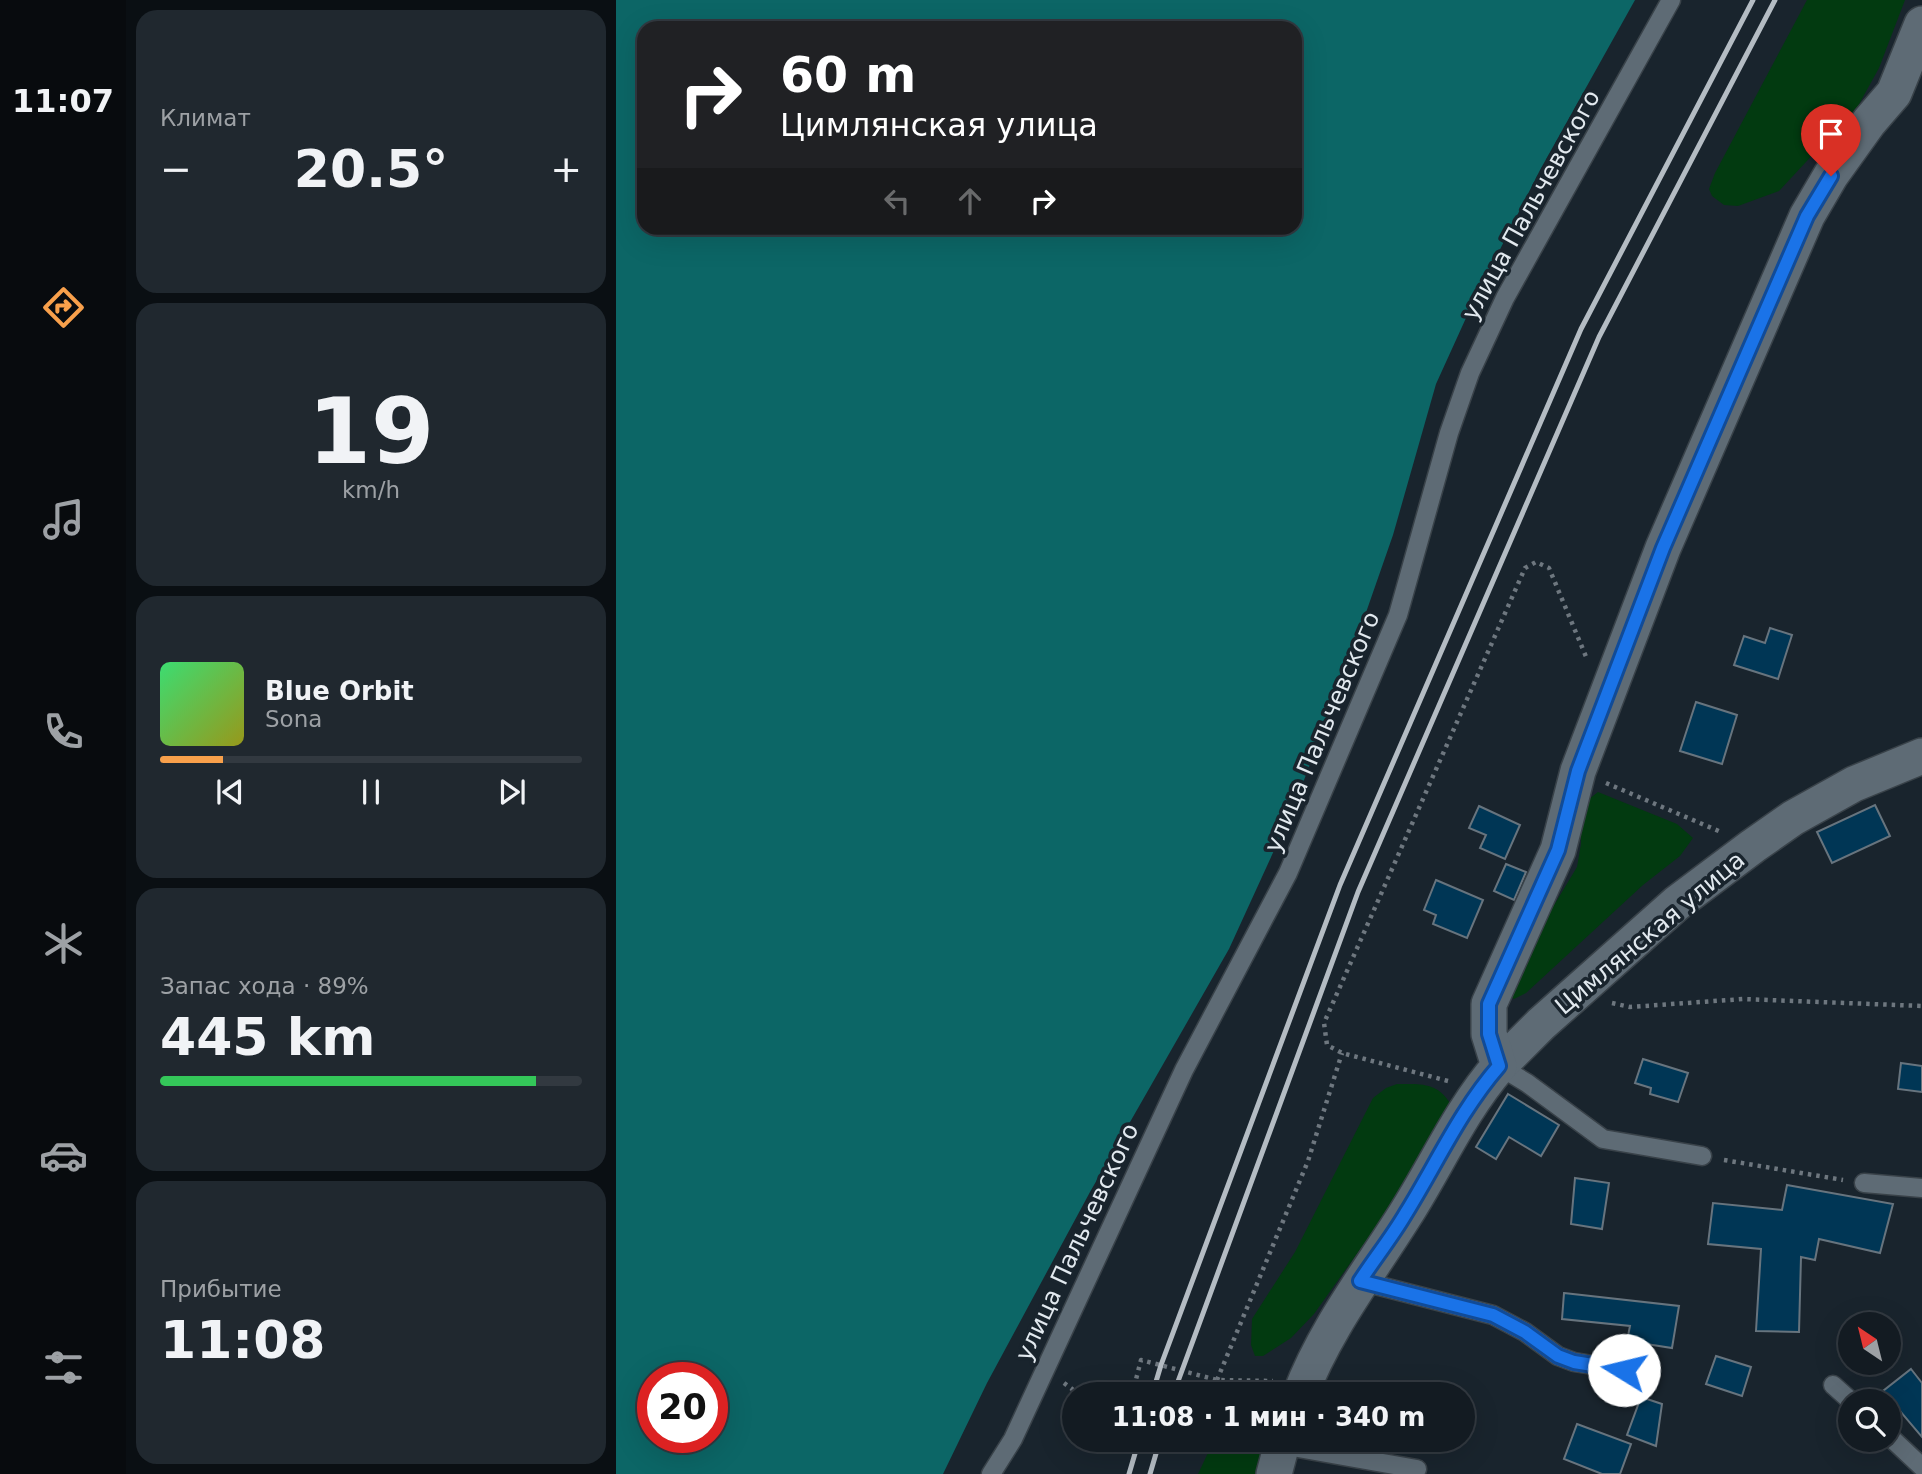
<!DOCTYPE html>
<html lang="ru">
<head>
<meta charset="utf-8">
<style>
	body { margin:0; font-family:"DejaVu Sans",sans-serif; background:#20282f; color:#f1f3f6; height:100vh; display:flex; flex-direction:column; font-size:26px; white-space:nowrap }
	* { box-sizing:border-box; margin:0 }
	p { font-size:23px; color:#9da1a5 }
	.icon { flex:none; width:38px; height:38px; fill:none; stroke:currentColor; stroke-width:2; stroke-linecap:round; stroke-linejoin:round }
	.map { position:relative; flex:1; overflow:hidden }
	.sheet { display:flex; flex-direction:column; gap:10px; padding:10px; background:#0a0f13; width:490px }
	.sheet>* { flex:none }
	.hud { position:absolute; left:21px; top:21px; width:665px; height:214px; border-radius:21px; box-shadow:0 7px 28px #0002,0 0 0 2px #323940; background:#202124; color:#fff; overflow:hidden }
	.needle { width:46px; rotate:325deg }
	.fabs { position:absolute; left:1222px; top:1312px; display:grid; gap:14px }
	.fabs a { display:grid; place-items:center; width:63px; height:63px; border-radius:50%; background:#131b22; box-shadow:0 7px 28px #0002,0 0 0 2px #323940; font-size:35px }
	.speed { position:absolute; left:21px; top:1362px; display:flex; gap:14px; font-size:35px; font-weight:700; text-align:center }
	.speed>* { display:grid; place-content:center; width:91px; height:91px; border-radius:50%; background:#131b22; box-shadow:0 7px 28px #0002,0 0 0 2px #323940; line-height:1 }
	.speed .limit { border:10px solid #d22; background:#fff; color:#111 }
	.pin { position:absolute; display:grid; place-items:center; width:60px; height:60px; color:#fff; margin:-72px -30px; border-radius:50% 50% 50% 0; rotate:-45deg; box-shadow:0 0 7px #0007 }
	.pin .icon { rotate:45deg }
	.me { position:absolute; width:77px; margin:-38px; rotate:279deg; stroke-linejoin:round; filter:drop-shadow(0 0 5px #0008) }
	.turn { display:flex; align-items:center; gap:24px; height:147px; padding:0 28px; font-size:32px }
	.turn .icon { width:91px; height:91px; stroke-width:2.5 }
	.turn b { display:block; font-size:49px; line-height:60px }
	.lanes { display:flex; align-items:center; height:66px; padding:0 28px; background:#0003; justify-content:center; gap:35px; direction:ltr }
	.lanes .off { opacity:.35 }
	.big { font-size:52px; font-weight:700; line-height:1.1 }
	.sheet .card { flex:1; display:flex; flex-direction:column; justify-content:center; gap:10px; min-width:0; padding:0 24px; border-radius:21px; background:#20282f }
	.sheet .dial { align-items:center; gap:0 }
	.dial b { font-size:91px; line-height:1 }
	.song { display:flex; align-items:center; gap:21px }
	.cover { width:84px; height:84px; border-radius:10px; background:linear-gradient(135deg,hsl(140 70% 55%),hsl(60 70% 35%)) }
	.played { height:7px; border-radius:4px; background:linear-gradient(90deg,#f8a04b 15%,#323940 15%) }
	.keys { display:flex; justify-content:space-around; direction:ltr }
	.heat { display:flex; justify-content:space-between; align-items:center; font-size:38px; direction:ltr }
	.charge { height:10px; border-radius:5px; background:linear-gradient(90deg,#34c759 89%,#323940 0) }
	.trip { position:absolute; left:446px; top:1382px; width:413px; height:70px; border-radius:35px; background:#131b22; box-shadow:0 7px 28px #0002,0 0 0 2px #323940; font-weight:700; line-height:70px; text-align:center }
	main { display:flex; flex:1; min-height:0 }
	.tab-bar { display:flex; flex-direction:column; width:126px; justify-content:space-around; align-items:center; background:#080b0e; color:#9da1a5 }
	.tab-bar .icon { width:49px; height:49px }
	.tab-bar .active { color:#f8a04b }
	.tab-bar b { font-size:32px; color:#f1f3f6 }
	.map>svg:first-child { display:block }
	.green { fill:#023a10 }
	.water { fill:#0c6666; fill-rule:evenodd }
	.building { fill:#003655; stroke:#67747e; stroke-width:2 }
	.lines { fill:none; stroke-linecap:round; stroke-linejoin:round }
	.lane-casing { stroke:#394249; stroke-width:21 }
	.street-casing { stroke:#394249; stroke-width:38 }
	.path { stroke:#6e777f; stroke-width:4.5; stroke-dasharray:3.5 5; stroke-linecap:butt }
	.lane { stroke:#5e6b75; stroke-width:18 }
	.street { stroke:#5e6b75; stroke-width:35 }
	.rail { stroke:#b4bcc3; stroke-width:5 }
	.route-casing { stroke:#114b97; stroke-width:18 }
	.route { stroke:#1a73e8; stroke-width:12 }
	.labels { text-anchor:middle; stroke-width:7; stroke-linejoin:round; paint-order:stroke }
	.street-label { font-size:24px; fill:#e2e9ef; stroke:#19242d }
</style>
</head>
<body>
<main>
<nav class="tab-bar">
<b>11:07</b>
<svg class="icon active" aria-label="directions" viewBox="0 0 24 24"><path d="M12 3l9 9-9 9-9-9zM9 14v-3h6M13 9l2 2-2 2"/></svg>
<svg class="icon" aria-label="music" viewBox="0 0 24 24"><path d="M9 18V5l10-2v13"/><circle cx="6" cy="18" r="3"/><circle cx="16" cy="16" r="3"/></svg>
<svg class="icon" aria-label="phone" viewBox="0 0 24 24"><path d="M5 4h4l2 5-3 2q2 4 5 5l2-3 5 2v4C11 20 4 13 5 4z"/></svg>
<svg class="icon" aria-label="climate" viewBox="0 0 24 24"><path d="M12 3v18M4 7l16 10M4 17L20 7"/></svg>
<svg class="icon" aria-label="car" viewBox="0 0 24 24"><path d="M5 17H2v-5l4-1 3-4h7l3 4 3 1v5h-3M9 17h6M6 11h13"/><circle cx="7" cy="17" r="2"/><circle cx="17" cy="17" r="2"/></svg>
<svg class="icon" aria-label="filters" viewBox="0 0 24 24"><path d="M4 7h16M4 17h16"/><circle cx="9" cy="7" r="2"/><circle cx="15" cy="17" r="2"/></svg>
</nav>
<section class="sheet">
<div class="card"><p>Климат</p>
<div class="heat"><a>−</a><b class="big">20.5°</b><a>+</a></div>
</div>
<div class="card dial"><b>19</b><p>km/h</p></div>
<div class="card">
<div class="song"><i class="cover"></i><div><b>Blue Orbit</b><p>Sona</p></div></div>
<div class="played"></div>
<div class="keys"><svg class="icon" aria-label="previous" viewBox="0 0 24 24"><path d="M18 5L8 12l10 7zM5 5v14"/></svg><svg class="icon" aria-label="pause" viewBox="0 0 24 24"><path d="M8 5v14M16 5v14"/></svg><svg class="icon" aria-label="next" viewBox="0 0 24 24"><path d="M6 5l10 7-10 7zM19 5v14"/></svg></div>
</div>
<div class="card"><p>Запас хода · 89%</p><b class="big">445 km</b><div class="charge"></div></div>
<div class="card"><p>Прибытие</p><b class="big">11:08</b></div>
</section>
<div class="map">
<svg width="1306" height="1474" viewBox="0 0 1306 1474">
	<rect width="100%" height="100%" fill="#19242d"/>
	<g class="green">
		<polygon points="1191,0 1289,0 1263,68 1242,106 1163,191 1122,206 1108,205 1096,196 1093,189 1099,173"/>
		<polygon points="982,792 1061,824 1077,838 1064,856 1027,885 910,993 898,999 894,996 893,980 961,867 965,844 964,813 968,803"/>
		<path d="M 781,1084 C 804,1084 821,1082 834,1103 L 832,1118 L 782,1196 L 698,1314 L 675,1338 L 647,1356 L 639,1356 L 635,1345 L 636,1319 L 679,1252 L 757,1098 L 770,1088 Z"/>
		<polygon points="598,1440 655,1440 643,1474 582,1474"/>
	</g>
	<path class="water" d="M 0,0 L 1019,0 L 924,170 L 855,307 L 820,384 L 777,535 L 731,667 L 677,809 L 613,949 L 474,1192 L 371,1383 L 327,1474 L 0,1474 ZM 28,28 L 679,28 L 679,228 L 28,228 ZM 37,1377 L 96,1377 L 96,1437 L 37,1437 Z"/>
	<g class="building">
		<polygon points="1154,628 1176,635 1162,679 1118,665 1128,636 1149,643"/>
		<polygon points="1080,702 1121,715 1106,764 1064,751"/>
		<polygon points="1259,805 1274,836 1216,863 1201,832"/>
		<polygon points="863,806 904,825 889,859 864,848 870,835 853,828"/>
		<polygon points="890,864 910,872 898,900 878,891"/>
		<polygon points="820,880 867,900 851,938 817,924 820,915 808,910"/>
		<polygon points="1027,1059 1072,1073 1062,1102 1034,1094 1035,1088 1019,1083"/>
		<polygon points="1285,1063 1306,1066 1306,1092 1282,1089"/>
		<polygon points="892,1094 943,1125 925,1156 893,1137 880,1159 860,1147"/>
		<polygon points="959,1178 993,1183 986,1229 955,1224"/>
		<polygon points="1171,1185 1277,1204 1264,1253 1203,1239 1199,1260 1185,1257 1183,1332 1140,1331 1145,1249 1092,1244 1097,1203 1166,1210"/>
		<polygon points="948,1293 1063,1306 1056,1348 1011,1341 1014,1326 946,1319"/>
		<polygon points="1100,1356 1135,1367 1126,1396 1090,1384"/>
		<polygon points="1295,1369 1306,1383 1306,1437 1267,1391"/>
		<polygon points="1025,1397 1046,1404 1040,1446 1011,1435"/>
		<polygon points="961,1424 1015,1444 1004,1474 986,1474 948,1459"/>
	</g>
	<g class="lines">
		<defs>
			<g id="lane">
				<polyline points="883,1066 911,1083 987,1139 1086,1156"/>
				<polyline points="1248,1183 1306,1188"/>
				<polyline points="744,1281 877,1315 909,1332 942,1356 958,1362 1008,1370"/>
				<polyline points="1217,1385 1236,1402"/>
				<polyline points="1272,1435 1306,1467"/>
				<polyline points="665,1445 801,1469"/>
				<polyline points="375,1474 397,1439 568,1070 672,873 782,615 833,433 854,373 889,298 1055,0"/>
			</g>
			<g id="street">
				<polyline points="883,1066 925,1024 1061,903 1137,846 1177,818 1238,784 1306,756"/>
				<path d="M 684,1395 C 709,1329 752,1274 789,1215 C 821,1165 844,1111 883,1066 L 873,1034 L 873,1004 L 942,850 L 962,771 L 1047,548 L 1191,216 L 1215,175 L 1253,122 L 1278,93 L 1306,24"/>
				<polyline points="658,1474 667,1440"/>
			</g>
		</defs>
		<use href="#lane" class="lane-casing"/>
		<use href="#street" class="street-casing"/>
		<g class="path">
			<polyline points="990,783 1105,832"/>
			<polyline points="996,1003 1014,1007 1127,999 1306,1006"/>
			<polyline points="832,1081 726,1053 711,1045 708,1023 909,568 920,562 933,568 971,659"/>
			<polyline points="1108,1160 1227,1180"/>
			<polyline points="601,1380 692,1161 726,1053"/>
			<polyline points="448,1383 460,1392 479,1395"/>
			<polyline points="516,1395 525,1360 601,1380 657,1381"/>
		</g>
		<use href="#lane" class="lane"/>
		<use href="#street" class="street"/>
		<g class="rail">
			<polyline points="536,1395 545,1365 724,885 965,329 1137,0"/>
			<polyline points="557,1395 742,892 983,337 1159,0"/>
			<polyline points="513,1474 523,1440"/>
			<polyline points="534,1474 544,1440"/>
		</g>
	</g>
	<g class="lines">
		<defs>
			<path id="route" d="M 1008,1370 L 958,1362 L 942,1356 L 909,1332 L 877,1315 L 744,1281 C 759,1258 776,1237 790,1213 C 821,1163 844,1111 883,1066 L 873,1034 L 873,1004 L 942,850 L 962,771 L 1047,548 L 1191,216 L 1215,176"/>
		</defs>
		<use href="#route" class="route-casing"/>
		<use href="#route" class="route"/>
	</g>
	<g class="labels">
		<g class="street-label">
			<text transform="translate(915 205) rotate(-61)" y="8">улица Пальчевского</text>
			<text transform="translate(706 732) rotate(-67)" y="8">улица Пальчевского</text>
			<text transform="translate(1034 933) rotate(-40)" y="8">Цимлянская улица</text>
			<text transform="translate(461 1242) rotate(-65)" y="8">улица Пальчевского</text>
		</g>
	</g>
</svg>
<div class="fabs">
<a><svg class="needle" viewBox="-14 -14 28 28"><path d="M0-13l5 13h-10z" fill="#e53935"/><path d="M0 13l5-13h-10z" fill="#9da1a5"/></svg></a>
<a><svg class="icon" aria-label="search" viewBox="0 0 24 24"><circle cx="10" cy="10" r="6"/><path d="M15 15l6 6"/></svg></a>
</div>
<div class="speed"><div class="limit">20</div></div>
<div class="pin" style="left:1215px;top:176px;background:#d93025"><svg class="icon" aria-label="arrive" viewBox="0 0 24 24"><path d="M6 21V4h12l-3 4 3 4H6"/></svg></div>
<svg class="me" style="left:1008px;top:1370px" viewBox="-20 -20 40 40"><circle r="19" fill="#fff"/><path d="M0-13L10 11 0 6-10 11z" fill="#1a73e8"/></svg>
<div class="trip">11:08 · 1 мин · 340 m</div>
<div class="hud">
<div class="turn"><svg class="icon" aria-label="right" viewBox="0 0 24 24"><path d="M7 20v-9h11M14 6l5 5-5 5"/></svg><div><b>60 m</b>Цимлянская улица</div></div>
<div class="lanes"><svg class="icon off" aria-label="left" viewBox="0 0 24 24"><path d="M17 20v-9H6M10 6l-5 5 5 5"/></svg><svg class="icon off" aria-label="ahead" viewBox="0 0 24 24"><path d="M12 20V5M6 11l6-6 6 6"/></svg><svg class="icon" aria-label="right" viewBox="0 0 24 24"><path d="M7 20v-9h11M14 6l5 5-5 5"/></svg></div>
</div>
</div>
</main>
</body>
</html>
